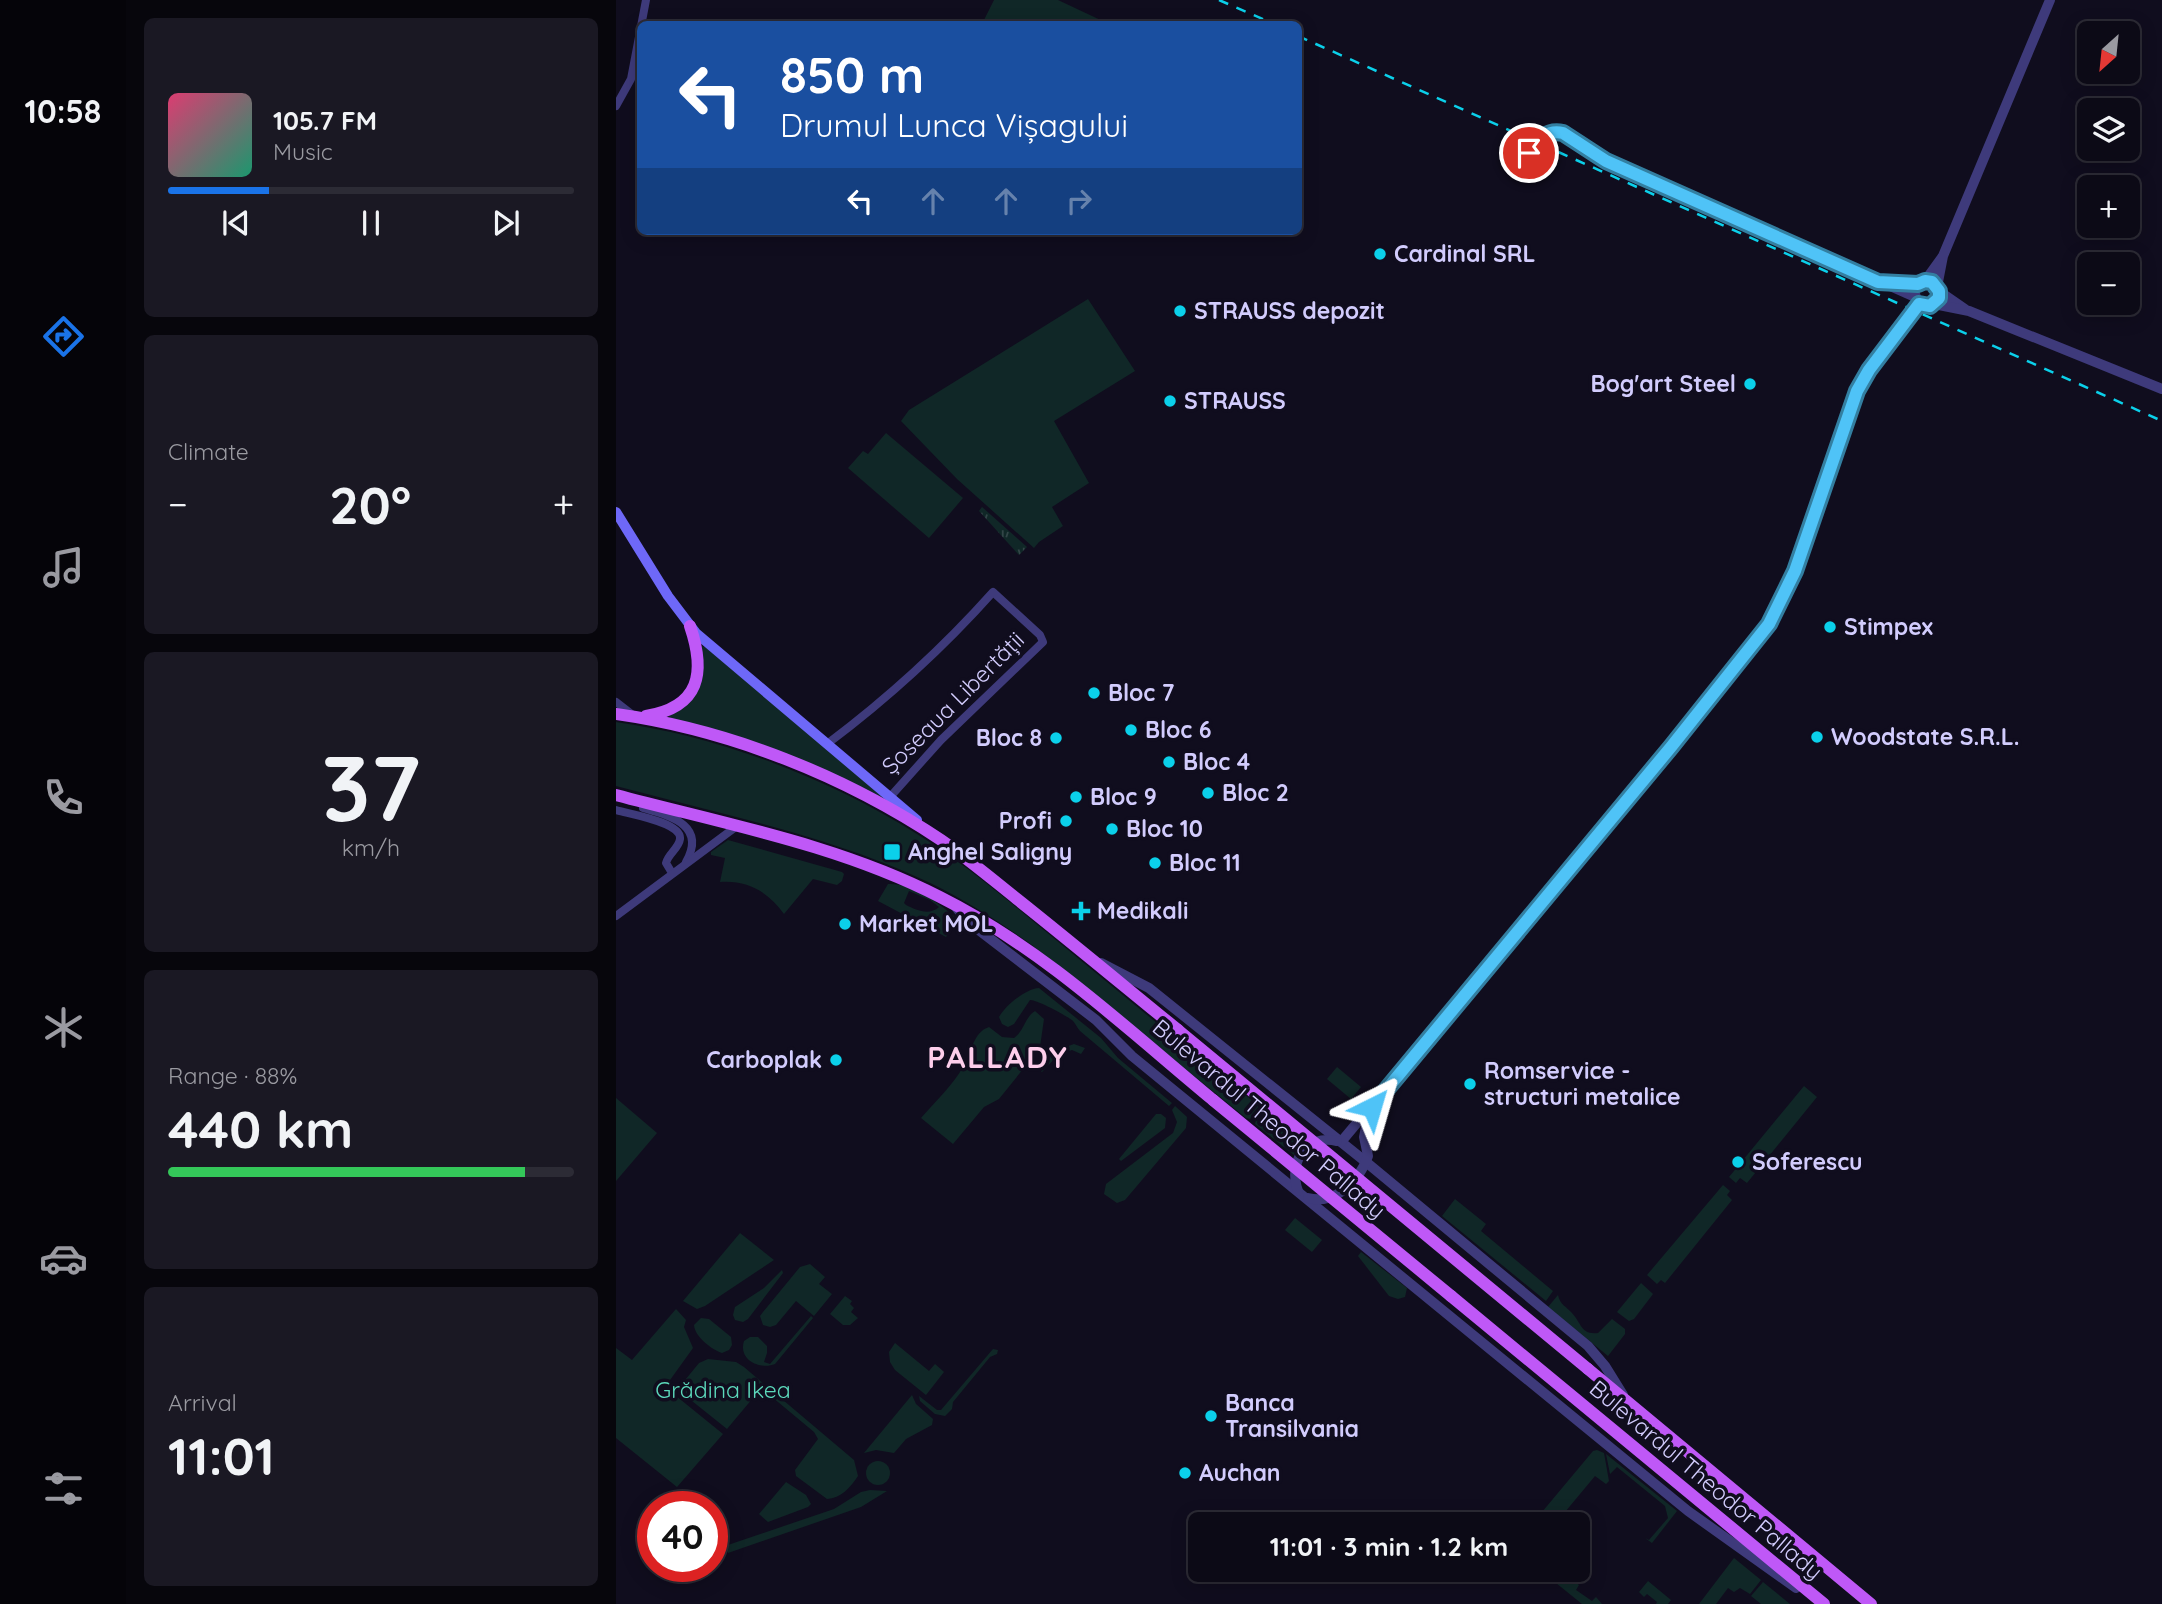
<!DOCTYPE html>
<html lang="en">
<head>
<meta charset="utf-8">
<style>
	body { margin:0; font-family:Quicksand,sans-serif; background:#1a1823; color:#f1f3f6; height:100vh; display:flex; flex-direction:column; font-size:26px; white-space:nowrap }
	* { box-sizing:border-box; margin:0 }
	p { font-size:23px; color:#9a9aa1 }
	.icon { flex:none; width:38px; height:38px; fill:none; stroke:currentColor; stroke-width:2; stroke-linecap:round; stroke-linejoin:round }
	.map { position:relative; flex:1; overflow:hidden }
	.sheet { display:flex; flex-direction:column; gap:18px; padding:18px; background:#07060c; width:490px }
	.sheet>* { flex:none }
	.top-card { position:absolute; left:21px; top:21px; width:665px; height:214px; border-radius:10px; box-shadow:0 4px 18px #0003,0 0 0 2px #2c2b35; background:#1a4fa0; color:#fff; overflow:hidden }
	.needle { width:46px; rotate:207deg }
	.controls { position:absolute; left:1461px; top:21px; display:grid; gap:14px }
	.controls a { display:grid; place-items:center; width:63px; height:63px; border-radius:10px; background:#0c0a16; box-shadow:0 4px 18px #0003,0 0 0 2px #2c2b35; font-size:35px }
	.speed { position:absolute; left:21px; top:1491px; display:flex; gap:14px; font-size:35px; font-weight:700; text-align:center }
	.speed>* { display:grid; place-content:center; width:91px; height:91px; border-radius:50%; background:#0c0a16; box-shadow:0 4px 18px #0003,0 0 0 2px #2c2b35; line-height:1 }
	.speed .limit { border:10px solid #d22; background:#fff; color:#111 }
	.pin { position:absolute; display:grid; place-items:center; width:60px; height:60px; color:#fff; margin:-30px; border:4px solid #fff; border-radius:50%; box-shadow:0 2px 7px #0007 }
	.me { position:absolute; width:77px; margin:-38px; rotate:40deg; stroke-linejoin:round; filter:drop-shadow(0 0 5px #0008) }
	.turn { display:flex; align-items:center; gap:24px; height:147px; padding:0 28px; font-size:32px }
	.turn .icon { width:91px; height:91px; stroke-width:2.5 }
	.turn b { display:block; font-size:49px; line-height:60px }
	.lanes { display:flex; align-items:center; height:66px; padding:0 28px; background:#0003; justify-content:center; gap:35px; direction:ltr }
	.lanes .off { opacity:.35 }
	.big { font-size:52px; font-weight:700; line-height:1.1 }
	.sheet .card { flex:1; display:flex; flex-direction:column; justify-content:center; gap:10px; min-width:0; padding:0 24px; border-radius:10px; background:#1a1823 }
	.sheet .dial { align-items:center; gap:0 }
	.dial b { font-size:91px; line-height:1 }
	.song { display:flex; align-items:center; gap:21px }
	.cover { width:84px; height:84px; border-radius:10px; background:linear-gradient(135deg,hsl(340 70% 55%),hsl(160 70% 35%)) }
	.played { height:7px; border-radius:4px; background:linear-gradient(90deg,#1a73e8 25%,#2c2b35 25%) }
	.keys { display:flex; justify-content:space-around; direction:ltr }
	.heat { display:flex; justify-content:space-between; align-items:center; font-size:38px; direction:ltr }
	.charge { height:10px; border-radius:5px; background:linear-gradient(90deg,#34c759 88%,#2c2b35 0) }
	.trip { position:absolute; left:572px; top:1512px; width:402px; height:70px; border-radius:10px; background:#0c0a16; box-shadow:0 4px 18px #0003,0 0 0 2px #2c2b35; font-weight:700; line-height:70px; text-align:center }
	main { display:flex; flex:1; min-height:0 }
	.tabs { display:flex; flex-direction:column; width:126px; justify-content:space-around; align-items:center; background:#050409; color:#9a9aa1 }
	.tabs .icon { width:49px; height:49px }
	.tabs .selected { color:#1a73e8 }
	.tabs b { font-size:32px; color:#f1f3f6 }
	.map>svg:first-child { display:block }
	.green { fill:#102727; fill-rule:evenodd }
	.park { fill:url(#park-tufts) }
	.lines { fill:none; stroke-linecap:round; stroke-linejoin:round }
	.minor { stroke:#3e3a7b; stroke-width:8 }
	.tertiary { stroke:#3e3a7b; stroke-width:10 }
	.secondary { stroke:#6e68f8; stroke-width:10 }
	.primary { stroke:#bf58f7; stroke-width:12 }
	.rail { stroke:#0bd0ea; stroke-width:2.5; stroke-dasharray:10 9; stroke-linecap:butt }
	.primary-bridge { stroke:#bf58f7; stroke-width:12 }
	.route-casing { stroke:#337fa1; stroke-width:18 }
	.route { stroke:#4fc3f7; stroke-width:12 }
	.poi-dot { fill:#0bd0ea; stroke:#100d1e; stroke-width:2.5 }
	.labels { text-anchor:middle; stroke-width:7; stroke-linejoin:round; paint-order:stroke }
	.poi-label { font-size:23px; font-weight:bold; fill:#d2ccfd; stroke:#100d1e; text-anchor:start }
	.street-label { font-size:23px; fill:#d2ccfd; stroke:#100d1e }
	.park-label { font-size:23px; fill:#5cd8bb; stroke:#100d1e }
	.district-label { font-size:30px; font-weight:bold; letter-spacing:2px; fill:#fdceeb; stroke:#100d1e }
</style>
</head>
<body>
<main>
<nav class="tabs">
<b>10:58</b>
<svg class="icon selected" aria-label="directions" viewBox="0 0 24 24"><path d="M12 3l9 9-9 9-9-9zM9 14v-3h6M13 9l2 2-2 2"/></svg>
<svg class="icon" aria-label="music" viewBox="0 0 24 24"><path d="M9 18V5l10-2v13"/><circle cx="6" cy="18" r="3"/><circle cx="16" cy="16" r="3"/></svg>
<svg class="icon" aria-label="phone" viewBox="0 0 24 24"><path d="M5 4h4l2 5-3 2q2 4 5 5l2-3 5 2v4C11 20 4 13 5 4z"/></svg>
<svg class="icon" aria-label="climate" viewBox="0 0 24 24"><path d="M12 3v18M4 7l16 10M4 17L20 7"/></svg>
<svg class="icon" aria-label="car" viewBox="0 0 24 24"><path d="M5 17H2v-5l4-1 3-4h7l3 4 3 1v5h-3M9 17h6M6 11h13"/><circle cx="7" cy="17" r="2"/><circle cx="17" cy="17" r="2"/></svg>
<svg class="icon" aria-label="filters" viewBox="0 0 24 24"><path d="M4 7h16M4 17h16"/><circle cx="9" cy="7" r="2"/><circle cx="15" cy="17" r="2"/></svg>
</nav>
<section class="sheet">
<div class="card">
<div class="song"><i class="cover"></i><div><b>105.7 FM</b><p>Music</p></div></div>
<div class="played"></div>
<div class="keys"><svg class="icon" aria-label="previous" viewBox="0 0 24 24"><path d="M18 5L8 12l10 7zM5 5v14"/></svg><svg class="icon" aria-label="pause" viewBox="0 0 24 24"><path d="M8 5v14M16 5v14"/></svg><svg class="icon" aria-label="next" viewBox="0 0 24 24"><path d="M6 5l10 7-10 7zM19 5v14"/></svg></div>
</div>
<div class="card"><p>Climate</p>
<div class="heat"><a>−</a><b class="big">20°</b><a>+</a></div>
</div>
<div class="card dial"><b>37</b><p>km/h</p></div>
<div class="card"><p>Range · 88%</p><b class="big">440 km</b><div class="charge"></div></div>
<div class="card"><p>Arrival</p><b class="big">11:01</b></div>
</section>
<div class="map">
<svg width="1546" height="1604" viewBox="0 0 1546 1604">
	<defs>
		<pattern id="park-tufts" width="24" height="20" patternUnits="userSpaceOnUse" patternTransform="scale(1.75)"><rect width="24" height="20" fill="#102727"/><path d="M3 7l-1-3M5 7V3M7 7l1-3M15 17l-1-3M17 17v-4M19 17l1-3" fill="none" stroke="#324547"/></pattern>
	</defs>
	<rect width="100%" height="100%" fill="#100d1e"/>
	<g class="green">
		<polygon points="378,0 442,0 493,24 366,24"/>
		<polygon points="472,299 519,371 438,421 473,483 436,507 447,526 423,542 418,548 341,479 285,421 293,410"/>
		<polygon points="270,433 347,498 313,538 232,468 247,451 252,454"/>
		<polygon points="85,646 89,647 281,807 53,719 54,714 72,704"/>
		<path d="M 0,722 C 105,737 212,778 301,834 C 351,865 395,903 440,940 C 507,995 574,1051 642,1105 L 642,1109 L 634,1119 L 630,1118 L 416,945 C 379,919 342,895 301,877 C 206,834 100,813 0,786 Z"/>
		<path d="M 112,840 L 226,872 L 228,874 L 226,881 L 221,885 L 197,879 L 168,914 C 152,892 132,880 104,882 L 109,858 L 95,855 L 95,852 Z"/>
		<path d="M 272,884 C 299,883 323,904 343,920 L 330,937 L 262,901 ZM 293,891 L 314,900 L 323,907 C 313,916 300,910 290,905 L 288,903 Z"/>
		<path d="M 423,988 L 485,1038 L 502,1058 L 556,1103 L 553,1106 L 464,1031 C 461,1028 460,1024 457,1021 C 453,1017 420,999 414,1000 L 398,1024 L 392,1027 L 386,1024 L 383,1017 C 389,1006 409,989 423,988 Z"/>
		<path d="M 419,1011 L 428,1019 L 424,1047 L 420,1053 L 383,1099 L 368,1107 L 337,1144 L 305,1118 C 319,1102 337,1085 347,1067 C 355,1054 357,1032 373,1027 L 386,1037 L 398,1038 C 408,1031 409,1017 419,1011 Z"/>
		<polygon points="458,1044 469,1048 465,1054 456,1050 442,1055 426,1072 420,1066 432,1053"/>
		<polygon points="721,1067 745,1087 735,1099 711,1079"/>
		<polygon points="1188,1086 1201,1097 1131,1183 1124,1178 1120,1183 1113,1177"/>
		<polygon points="0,1098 41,1133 0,1181"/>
		<polygon points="559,1106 571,1117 570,1128 509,1200 501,1203 488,1194 490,1184 557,1133 561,1122 556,1110"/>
		<polygon points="648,1111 686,1141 678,1155 639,1124 641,1116"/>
		<polygon points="540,1114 545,1114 550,1118 549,1128 505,1161 503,1159"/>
		<polygon points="1107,1185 1114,1191 1111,1195 1116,1200 1049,1283 1045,1280 1041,1284 1031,1275"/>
		<polygon points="839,1199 870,1224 865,1231 937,1291 930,1301 826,1216"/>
		<polygon points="679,1218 706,1240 696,1252 669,1230"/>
		<polygon points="124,1233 158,1260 89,1306 81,1309 67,1301"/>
		<polygon points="745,1252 791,1288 789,1297 782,1299 773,1296 742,1256"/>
		<polygon points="194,1264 209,1277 203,1284 216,1294 198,1316 180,1301 160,1325 154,1327 147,1325 144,1316 147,1312 184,1267"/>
		<polygon points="166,1270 167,1273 132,1319 127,1322 119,1320 117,1315 119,1307 148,1288"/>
		<polygon points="1025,1283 1037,1294 1018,1319 1013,1321 1001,1312"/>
		<path d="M 942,1295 C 944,1305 950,1306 956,1313 C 966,1324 965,1335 982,1333 L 996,1319 L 1009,1329 L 1009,1334 L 992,1356 L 932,1307 Z"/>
		<polygon points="229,1296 236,1301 234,1304 238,1308 235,1312 242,1318 234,1325 227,1325 214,1314"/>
		<polygon points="60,1309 70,1320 68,1327 77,1348 49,1387 107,1434 61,1487 0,1438 0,1348 16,1360"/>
		<path d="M 195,1316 L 197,1318 L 159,1364 C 144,1370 122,1360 128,1341 L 134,1337 L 142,1337 L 151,1346 L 151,1353 L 148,1362 L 154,1364 Z"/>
		<path d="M 85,1318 L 93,1319 L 115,1337 L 116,1345 L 113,1350 L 106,1353 C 95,1349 79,1337 78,1325 Z"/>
		<polygon points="279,1343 313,1371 319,1364 328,1372 310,1395 279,1370 274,1362 273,1352"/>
		<polygon points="377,1349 382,1350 381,1354 374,1357 337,1402 336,1409 329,1416 319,1414 304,1401 303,1396 321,1410 325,1410"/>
		<path d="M 92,1359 L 120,1362 L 128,1367 L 238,1460 L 242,1476 C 234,1488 225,1498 211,1499 L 180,1476 L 179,1470 L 202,1439 L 198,1432 L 150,1392 L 142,1392 L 111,1429 L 66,1393 L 65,1385 L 83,1363 Z"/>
		<polygon points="296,1395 300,1404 317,1419 316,1425 290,1439 278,1453 260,1450 248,1453"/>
		<polygon points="981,1450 988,1453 993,1481 990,1484 979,1476 939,1524 916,1524 977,1451"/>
		<polygon points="990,1454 1061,1511 1036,1543 1029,1538 1033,1540 1052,1518 1049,1506 1001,1467 994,1474"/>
		<circle cx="262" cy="1473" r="12"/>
		<polygon points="170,1482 190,1495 195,1504 192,1507 152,1522 143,1514"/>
		<polygon points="254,1490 271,1491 245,1507 112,1553 109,1546 218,1509 245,1492"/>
		<polygon points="1118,1558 1145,1580 1134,1594 1124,1588 1118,1592 1112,1588 1100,1604 1083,1604"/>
		<polygon points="924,1570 944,1570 963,1585 960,1590 976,1601 980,1597 986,1604 966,1604"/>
		<polygon points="1032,1581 1055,1600 1052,1604 1040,1604 1041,1602 1031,1594 1028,1597 1023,1592"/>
		<polygon points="1147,1582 1174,1604 1145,1604 1135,1596"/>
	</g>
	<polygon class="park" points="366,507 411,547 403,555 363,511"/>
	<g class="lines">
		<g class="minor">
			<polyline points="0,106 15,79 30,0"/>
			<path d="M 905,167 C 937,107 947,141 990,161 L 1299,298"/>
			<polyline points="1269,282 1302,284"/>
			<polyline points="0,702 18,716"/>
			<path d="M 211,744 C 271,699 327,648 377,592 L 424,635 L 427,642 L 325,740 L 274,797"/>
			<path d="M 27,808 C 54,816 91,825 70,862"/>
			<path d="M 0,810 C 13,814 66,822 64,839 C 63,848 52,854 50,863 L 56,873"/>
			<polyline points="0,916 121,826"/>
		</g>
		<g class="tertiary">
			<polyline points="1327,256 1309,281 1302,284 1298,290 1301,301 1307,306 1318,304 1323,298 1321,287 1327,256 1434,0"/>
			<polyline points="1323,291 1349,309"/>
			<polyline points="1318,304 1353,311 1546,389"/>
			<polyline points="339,906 351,921 480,1020 516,1056 1072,1511 1180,1588"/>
			<polyline points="485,963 533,988 750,1162 972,1346 989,1366 1007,1395"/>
			<polyline points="725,1142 1055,747 1153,624 1179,571 1241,391 1253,371 1303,304"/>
			<path d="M 682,1191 C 672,1163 689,1134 721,1141"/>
			<path d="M 692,1198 C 719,1205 743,1182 752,1156 L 748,1137 L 752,1117"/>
		</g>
		<polyline class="secondary" points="0,512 52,596 80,633 301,820"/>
		<g class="primary">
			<path d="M 0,714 C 114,730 229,776 325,840 C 351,858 376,879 401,899 C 455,942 508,986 562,1030"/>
			<path d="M 30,716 C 84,707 90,673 74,626"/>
			<path d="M 0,795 C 109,824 223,845 324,897 C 426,948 510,1028 597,1100"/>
			<polyline points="835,1296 1208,1604"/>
			<polyline points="972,1369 1255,1604"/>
		</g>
		<g class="rail">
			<polyline points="603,0 658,24"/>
			<polyline points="682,36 1546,421"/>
		</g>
		<g class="primary-bridge">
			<polyline points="562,1030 972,1369"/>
			<polyline points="597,1100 835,1296"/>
		</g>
	</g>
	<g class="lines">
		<defs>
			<path id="route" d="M 756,1107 L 1055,747 L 1153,624 L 1179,571 L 1241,391 L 1253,370 L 1303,304 L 1314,306 L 1323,298 L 1323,291 L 1316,282 L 1309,281 L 1302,284 L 1262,282 L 990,161 L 947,133 C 930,129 922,141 913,153"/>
		</defs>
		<use href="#route" class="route-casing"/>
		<use href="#route" class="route"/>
	</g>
	<g class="poi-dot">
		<circle cx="764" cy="254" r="7"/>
		<circle cx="564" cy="311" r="7"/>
		<circle cx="1134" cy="384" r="7"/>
		<circle cx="554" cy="401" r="7"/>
		<circle cx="1214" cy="627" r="7"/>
		<circle cx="478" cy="693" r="7"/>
		<circle cx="515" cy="730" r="7"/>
		<circle cx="1201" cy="737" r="7"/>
		<circle cx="440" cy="738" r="7"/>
		<circle cx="553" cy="762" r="7"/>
		<circle cx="592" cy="793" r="7"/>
		<circle cx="460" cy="797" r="7"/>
		<circle cx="450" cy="821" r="7"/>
		<circle cx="496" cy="829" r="7"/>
		<rect x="267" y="843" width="18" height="18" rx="3.5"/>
		<circle cx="539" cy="863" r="7"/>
		<path d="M461.5 900.5h7v7h7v7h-7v7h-7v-7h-7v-7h7z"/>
		<circle cx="229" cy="924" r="7"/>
		<circle cx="220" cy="1060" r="7"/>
		<circle cx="854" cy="1084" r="7"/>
		<circle cx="1122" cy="1162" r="7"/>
		<circle cx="595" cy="1416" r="7"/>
		<circle cx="569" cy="1473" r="7"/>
	</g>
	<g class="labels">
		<g class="poi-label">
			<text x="778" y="262">Cardinal SRL</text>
			<text x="578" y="319">STRAUSS depozit</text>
			<text x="1120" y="392" text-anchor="end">Bog'art Steel</text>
			<text x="568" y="409">STRAUSS</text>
			<text x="1228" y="635">Stimpex</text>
			<text x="492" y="701">Bloc 7</text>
			<text x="529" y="738">Bloc 6</text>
			<text x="1215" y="745">Woodstate S.R.L.</text>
			<text x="426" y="746" text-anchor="end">Bloc 8</text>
			<text x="567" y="770">Bloc 4</text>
			<text x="606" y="801">Bloc 2</text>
			<text x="474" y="805">Bloc 9</text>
			<text x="436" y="829" text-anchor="end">Profi</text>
			<text x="510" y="837">Bloc 10</text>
			<text x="292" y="860">Anghel Saligny</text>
			<text x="553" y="871">Bloc 11</text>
			<text x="481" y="919">Medikali</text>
			<text x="243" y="932">Market MOL</text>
			<text x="206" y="1068" text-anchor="end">Carboplak</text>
			<text x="868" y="1079">Romservice -<tspan x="868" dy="26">structuri metalice</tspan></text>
			<text x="1136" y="1170">Soferescu</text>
			<text x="609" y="1411">Banca<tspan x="609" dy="26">Transilvania</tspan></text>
			<text x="583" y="1481">Auchan</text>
		</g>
		<g class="street-label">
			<text transform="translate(337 703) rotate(-45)" y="8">Șoseaua Libertății</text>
			<text transform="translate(653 1119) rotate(40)" y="8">Bulevardul Theodor Pallady</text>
			<text transform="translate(1090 1480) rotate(40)" y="8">Bulevardul Theodor Pallady</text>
		</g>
		<g class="park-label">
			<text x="107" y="1398">Grădina Ikea</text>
		</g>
		<g class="district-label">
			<text x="382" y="1068">PALLADY</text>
		</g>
	</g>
</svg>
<div class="controls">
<a><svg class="needle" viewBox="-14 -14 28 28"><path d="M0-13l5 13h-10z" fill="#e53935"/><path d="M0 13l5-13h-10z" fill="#9a9aa1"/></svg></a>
<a><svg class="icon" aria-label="layers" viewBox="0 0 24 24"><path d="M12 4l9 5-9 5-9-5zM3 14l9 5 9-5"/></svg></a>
<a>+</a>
<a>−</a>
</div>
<div class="speed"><div class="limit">40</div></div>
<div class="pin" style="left:913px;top:153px;background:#d93025"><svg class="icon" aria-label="arrive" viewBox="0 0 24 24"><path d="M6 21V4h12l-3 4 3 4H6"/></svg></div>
<svg class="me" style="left:756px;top:1107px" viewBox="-20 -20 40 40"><path d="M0-17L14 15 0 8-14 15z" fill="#4fc3f7" stroke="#fff" stroke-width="4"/></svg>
<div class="trip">11:01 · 3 min · 1.2 km</div>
<div class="top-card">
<div class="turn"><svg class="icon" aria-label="left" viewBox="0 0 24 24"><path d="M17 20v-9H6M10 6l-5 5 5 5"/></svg><div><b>850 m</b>Drumul Lunca Vișagului</div></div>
<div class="lanes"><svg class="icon" aria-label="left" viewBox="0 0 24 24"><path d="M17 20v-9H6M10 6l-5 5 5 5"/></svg><svg class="icon off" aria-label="ahead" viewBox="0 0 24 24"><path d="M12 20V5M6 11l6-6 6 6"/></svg><svg class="icon off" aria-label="ahead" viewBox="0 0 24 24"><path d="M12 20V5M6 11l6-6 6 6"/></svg><svg class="icon off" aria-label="right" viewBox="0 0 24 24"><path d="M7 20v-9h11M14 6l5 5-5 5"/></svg></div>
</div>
</div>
</main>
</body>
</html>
